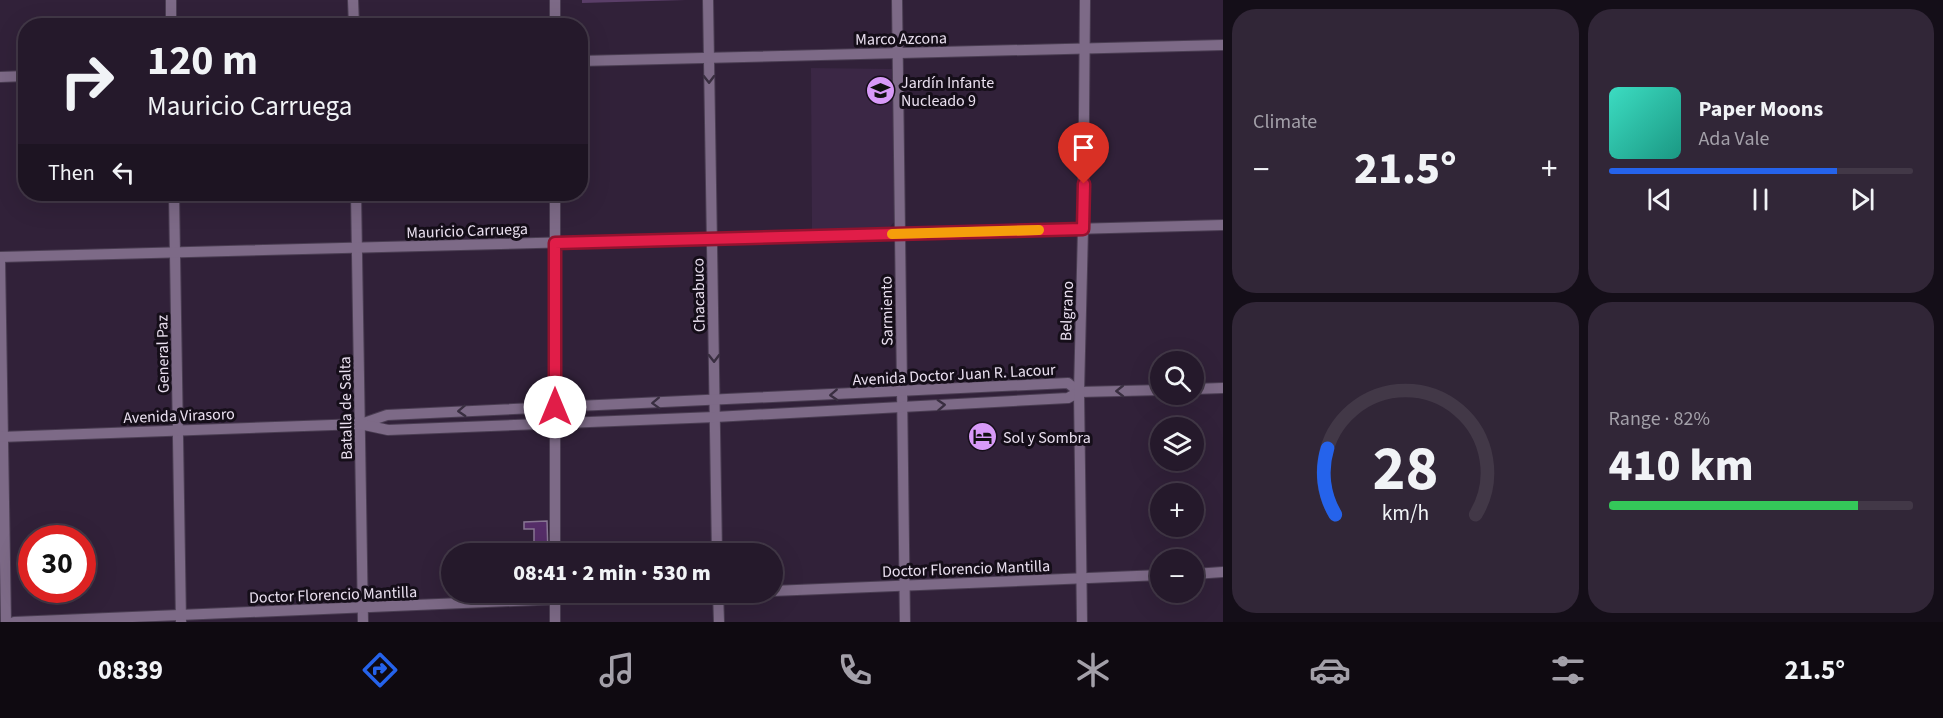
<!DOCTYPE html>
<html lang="en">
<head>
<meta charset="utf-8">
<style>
	body { margin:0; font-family:"Source Sans 3",sans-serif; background:#312637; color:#f1f3f6; height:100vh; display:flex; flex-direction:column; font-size:22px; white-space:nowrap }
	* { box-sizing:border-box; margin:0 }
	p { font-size:20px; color:#a3a0a9 }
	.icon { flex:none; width:33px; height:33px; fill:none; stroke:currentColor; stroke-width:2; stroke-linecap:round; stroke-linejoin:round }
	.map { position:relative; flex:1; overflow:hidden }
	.panel { display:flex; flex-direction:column; gap:9px; padding:9px; background:#140e18; width:720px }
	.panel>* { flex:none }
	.banner { position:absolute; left:18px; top:18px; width:570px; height:183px; border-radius:24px; box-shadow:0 6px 24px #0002,0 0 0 2px #423847; background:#25192b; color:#f1f3f6; overflow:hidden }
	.controls { position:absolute; left:1150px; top:351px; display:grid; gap:12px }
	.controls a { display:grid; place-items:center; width:54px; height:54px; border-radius:50%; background:#25192b; box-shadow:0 6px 24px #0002,0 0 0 2px #423847; font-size:30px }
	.speed { position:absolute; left:18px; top:525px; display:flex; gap:12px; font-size:30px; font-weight:700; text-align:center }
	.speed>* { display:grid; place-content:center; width:78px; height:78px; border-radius:50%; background:#25192b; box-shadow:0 6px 24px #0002,0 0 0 2px #423847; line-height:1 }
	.speed .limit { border:9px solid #d22; background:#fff; color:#111 }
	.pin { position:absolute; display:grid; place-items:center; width:51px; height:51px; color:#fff; margin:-62px -26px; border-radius:50% 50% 50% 0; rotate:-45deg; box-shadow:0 0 6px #0007 }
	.pin .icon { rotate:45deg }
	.me { position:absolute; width:66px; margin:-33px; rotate:0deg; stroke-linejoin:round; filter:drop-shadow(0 0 4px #0008) }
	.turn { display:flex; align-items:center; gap:21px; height:126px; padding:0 30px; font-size:27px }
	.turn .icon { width:78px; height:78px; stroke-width:2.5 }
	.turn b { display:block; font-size:42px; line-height:51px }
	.then { display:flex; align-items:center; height:57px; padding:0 30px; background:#0003; gap:12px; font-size:22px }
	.big { font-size:45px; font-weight:800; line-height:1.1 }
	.panel .card { flex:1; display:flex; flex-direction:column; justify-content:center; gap:9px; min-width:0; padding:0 21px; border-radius:24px; background:#312637 }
	.panel .dial { align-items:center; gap:0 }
	.dial svg { height:156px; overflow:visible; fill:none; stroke:#423847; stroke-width:7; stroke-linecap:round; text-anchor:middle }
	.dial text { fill:#f1f3f6; stroke:none }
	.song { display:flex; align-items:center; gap:18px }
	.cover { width:72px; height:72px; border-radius:9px; background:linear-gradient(135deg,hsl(170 70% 55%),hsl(170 70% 35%)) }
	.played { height:6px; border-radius:3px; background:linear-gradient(90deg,#2563eb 75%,#423847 75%) }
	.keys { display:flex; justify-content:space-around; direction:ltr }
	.heat { display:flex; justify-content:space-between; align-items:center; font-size:33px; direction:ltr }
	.charge { height:9px; border-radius:4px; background:linear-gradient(90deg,#34c759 82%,#423847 0) }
	.panel .tiles { flex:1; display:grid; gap:9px; grid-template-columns:repeat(2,1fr) }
	.trip { position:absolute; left:441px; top:543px; width:342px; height:60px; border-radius:30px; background:#25192b; box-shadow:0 6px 24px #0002,0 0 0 2px #423847; font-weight:800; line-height:60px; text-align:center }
	.tabs { display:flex; height:96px; justify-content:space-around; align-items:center; background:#0f0a11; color:#a3a0a9 }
	.tabs .icon { width:42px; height:42px }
	.tabs .selected { color:#2563eb }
	.tabs b { font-size:27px; color:#f1f3f6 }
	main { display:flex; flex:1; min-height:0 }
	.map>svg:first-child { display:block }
	.built { fill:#3b2745 }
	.green { fill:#5a3e68 }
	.building { fill:#552d68; stroke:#887693; stroke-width:1.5 }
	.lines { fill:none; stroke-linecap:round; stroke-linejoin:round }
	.minor-casing { stroke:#4a3d52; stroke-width:12 }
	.minor { stroke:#7d6a87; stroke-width:10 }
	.oneway { stroke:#392e40 }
	.route-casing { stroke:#92132f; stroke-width:15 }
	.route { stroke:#e11d48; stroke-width:10 }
	.slow { stroke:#f59e0b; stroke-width:10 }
	.labels { text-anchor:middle; stroke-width:6; stroke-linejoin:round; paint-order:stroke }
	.street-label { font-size:16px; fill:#eae0f0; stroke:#150e19 }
	.poi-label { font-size:16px; fill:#eae0f0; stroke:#150e19; text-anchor:start }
</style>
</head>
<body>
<main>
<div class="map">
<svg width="1223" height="622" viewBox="0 0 1223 622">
	<rect width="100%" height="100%" fill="#312139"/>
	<polygon class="built" points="811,68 892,69 895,221 888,229 812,232"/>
	<polygon class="green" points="582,0 686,0 582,3"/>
	<polygon class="building" points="547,521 548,554 534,554 534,529 524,529 524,522"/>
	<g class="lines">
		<defs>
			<g id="minor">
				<polyline points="171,0 171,26"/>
				<polyline points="353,0 354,26"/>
				<polyline points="555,0 555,26"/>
				<polyline points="708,0 717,554"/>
				<polyline points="897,0 905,622"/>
				<polyline points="580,61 1223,45"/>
				<polyline points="0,77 26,76"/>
				<polyline points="174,194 181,622"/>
				<polyline points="356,194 363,622"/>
				<polyline points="0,257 1223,225"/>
				<polyline points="0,260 6,622"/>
				<polyline points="1194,389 1223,388"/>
				<polyline points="1079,392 1161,390"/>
				<polyline points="361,424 387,415 1068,383 1079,392"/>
				<polyline points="0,437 360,424 388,430 715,417 1068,398 1079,392"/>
				<polyline points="555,554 555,194"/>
				<polyline points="1194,574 1223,572"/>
				<polyline points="772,591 1161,575"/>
				<polyline points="718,592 719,622"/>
				<polyline points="14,622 725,592"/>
				<polyline points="555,622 555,592"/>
				<polyline points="1082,622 1079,392 1083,229 1085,0"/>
			</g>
		</defs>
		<use href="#minor" class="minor-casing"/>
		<use href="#minor" class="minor"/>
	</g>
	<defs><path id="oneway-chevron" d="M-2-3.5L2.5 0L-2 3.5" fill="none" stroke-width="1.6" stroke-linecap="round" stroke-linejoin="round" transform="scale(1.5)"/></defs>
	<g class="oneway">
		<use href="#oneway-chevron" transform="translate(709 79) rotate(89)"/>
		<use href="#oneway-chevron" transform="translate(714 358) rotate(89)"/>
		<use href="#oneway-chevron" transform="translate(1120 391) rotate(179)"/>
		<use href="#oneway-chevron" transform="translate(834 395) rotate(177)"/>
		<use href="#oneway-chevron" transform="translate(656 403) rotate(178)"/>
		<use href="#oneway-chevron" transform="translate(941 405) rotate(-3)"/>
		<use href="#oneway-chevron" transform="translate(462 411) rotate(177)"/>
	</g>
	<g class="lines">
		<defs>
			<polyline id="route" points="555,407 555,243 1083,229 1084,184"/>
		</defs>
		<use href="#route" class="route-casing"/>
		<use href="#route" class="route"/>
		<polyline class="slow" points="892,234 1039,230"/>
	</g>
	<defs>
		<symbol id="school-disc" viewBox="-11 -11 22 22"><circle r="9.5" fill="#d89af8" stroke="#150e19"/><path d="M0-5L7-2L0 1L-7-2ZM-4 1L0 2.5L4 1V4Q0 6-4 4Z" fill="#111"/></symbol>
		<symbol id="hotel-disc" viewBox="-11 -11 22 22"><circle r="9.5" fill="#d89af8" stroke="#150e19"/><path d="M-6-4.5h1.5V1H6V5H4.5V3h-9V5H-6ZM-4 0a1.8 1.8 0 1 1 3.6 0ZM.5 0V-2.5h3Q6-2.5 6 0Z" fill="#111"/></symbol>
	</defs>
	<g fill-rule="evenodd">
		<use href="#school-disc" x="864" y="74" width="33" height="33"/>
		<use href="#hotel-disc" x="966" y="420" width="33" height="33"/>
	</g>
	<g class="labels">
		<g class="street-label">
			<text transform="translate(901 38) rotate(-1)" y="6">Marco Azcona</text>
			<text transform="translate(467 230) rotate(-2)" y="6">Mauricio Carruega</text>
			<text transform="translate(698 295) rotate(-91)" y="6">Chacabuco</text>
			<text transform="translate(886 311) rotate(-91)" y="6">Sarmiento</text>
			<text transform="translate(1066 311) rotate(-88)" y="6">Belgrano</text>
			<text transform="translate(162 354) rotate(-91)" y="6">General Paz</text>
			<text transform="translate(954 374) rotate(-3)" y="6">Avenida Doctor Juan R. Lacour</text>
			<text transform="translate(345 408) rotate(-91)" y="6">Batalla de Salta</text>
			<text transform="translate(179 415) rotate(-2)" y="6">Avenida Virasoro</text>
			<text transform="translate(966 568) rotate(-2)" y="6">Doctor Florencio Mantilla</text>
			<text transform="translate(333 594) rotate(-2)" y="6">Doctor Florencio Mantilla</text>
		</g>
		<g class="poi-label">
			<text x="901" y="88">Jardín Infante<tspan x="901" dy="18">Nucleado 9</tspan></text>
			<text x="1003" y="443">Sol y Sombra</text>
		</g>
	</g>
</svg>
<div class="controls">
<a><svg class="icon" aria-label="search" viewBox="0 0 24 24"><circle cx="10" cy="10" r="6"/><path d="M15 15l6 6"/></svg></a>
<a><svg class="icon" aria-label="layers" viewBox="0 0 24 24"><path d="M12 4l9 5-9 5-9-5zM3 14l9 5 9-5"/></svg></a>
<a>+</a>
<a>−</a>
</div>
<div class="speed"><div class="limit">30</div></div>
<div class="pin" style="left:1084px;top:184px;background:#d93025"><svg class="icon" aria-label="arrive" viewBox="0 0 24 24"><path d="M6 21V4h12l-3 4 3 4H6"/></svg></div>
<svg class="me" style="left:555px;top:407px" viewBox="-20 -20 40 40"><circle r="19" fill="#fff"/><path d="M0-13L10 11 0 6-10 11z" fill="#e11d48"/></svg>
<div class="trip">08:41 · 2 min · 530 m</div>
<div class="banner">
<div class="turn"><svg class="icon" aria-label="right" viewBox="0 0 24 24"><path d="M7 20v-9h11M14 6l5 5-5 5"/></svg><div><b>120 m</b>Mauricio Carruega</div></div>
<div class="then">Then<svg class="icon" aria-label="left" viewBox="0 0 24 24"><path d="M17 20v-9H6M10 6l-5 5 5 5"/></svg></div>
</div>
</div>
<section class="panel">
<div class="tiles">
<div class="card"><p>Climate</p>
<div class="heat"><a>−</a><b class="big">21.5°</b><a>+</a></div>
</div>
<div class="card">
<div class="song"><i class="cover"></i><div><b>Paper Moons</b><p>Ada Vale</p></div></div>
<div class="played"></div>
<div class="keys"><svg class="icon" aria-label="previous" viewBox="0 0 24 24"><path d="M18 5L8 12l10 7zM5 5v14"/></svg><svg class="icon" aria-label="pause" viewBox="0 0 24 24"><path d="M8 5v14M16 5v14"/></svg><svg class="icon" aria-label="next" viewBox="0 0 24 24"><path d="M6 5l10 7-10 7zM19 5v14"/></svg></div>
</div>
<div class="card dial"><svg viewBox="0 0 100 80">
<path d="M14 69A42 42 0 1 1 86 69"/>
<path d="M14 69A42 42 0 0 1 10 35" stroke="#2563eb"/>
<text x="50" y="56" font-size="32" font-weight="700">28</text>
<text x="50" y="72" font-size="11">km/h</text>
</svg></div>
<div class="card"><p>Range · 82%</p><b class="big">410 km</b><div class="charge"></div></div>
</div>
</section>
</main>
<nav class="tabs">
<b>08:39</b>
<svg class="icon selected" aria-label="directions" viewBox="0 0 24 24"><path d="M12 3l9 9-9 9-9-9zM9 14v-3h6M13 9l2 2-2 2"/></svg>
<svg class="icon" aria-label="music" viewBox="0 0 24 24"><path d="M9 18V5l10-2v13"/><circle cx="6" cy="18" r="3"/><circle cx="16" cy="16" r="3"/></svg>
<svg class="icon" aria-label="phone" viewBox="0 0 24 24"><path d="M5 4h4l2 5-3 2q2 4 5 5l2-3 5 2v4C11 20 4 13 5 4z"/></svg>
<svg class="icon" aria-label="climate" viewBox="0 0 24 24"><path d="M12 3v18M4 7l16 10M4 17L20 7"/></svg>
<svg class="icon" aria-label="car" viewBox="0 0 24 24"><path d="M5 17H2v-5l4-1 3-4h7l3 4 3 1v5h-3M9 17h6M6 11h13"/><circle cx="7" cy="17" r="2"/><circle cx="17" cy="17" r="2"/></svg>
<svg class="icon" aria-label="filters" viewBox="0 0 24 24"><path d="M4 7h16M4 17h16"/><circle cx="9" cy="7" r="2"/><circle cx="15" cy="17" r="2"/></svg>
<b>21.5°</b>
</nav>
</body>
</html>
